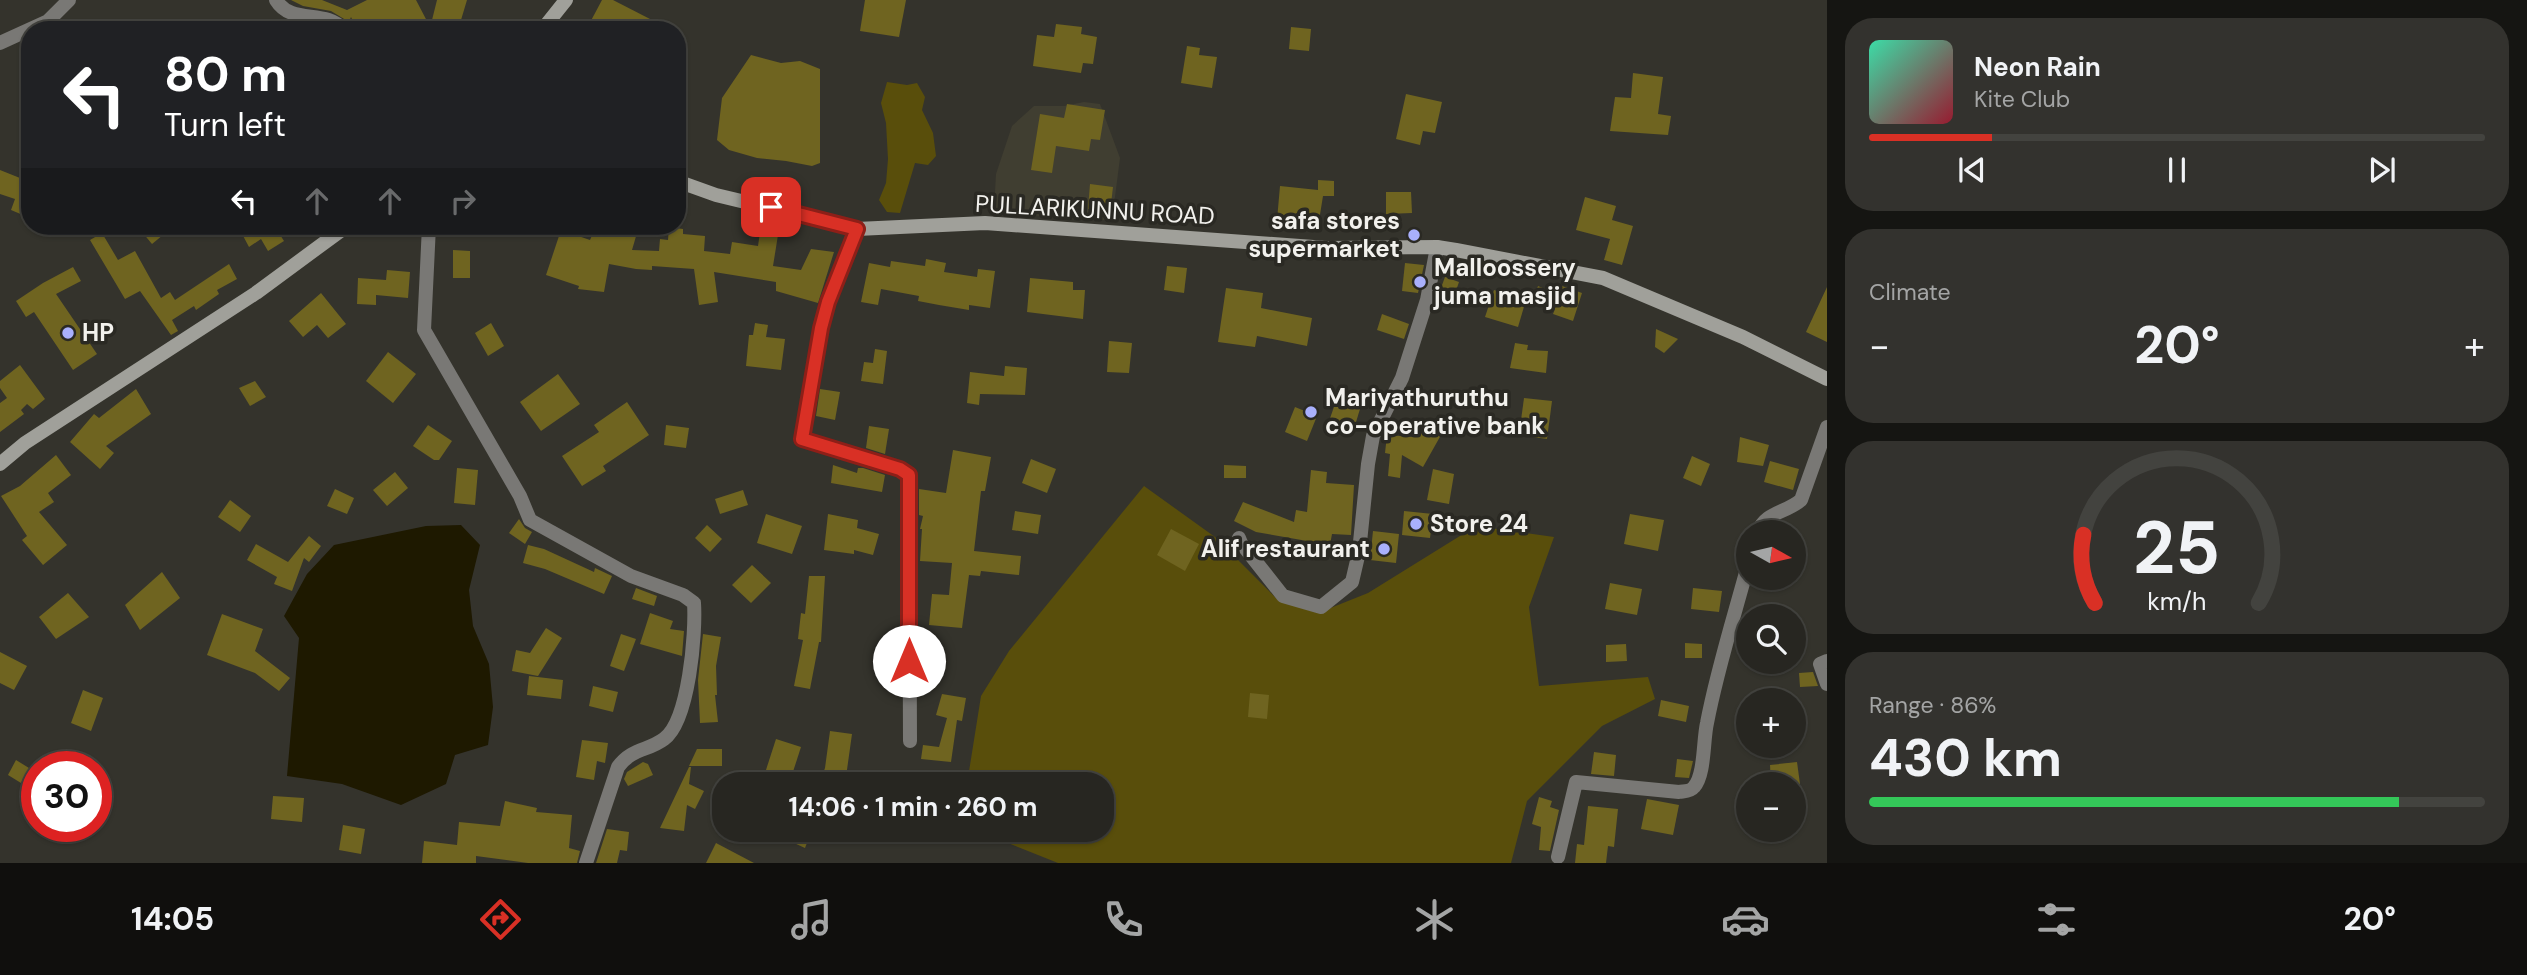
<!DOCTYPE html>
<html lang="en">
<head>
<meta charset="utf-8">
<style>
	body { margin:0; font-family:"DM Sans",sans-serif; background:#33322e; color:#f1f3f6; height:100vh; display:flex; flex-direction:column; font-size:26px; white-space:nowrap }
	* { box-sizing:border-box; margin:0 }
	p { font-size:23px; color:#a4a5a5 }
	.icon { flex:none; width:38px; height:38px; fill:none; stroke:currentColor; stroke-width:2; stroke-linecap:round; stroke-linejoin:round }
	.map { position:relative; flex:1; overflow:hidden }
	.drawer { display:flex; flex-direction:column; gap:18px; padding:18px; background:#151512; width:700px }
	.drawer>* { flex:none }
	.banner { position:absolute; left:21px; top:21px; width:665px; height:214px; border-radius:28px; box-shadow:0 2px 5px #0004,0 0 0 2px #43433f; background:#202124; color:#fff; overflow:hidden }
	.needle { width:46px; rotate:98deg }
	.controls { position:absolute; left:1736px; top:520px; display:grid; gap:14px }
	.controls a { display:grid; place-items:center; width:70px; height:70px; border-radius:50%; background:#272621; box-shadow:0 2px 5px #0004,0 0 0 2px #43433f; font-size:35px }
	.speed { position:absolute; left:21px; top:751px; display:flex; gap:14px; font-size:35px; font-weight:700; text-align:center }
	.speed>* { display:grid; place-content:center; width:91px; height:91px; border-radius:50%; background:#272621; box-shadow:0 2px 5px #0004,0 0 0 2px #43433f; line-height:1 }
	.speed .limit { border:10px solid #d22; background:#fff; color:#111 }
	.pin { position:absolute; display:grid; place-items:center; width:60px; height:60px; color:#fff; margin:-30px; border-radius:14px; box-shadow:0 4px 10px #0006 }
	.me { position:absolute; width:77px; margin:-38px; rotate:0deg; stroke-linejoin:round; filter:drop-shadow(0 0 5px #0008) }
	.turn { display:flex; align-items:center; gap:24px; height:147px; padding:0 28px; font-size:32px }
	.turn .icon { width:91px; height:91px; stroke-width:2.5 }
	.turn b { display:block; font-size:49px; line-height:60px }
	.lanes { display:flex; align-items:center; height:66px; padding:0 28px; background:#0003; justify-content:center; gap:35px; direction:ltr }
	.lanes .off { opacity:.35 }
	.big { font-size:52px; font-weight:700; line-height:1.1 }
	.drawer .widget { flex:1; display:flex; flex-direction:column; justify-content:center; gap:10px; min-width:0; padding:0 24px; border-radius:28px; background:#33322e }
	.drawer .dial { align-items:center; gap:0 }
	.dial svg { height:182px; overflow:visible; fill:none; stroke:#43433f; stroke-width:7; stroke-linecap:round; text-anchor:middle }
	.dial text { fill:#f1f3f6; stroke:none }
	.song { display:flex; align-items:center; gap:21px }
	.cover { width:84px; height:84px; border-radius:10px; background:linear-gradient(135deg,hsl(160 70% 55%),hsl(350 70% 35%)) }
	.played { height:7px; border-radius:4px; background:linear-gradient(90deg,#d93025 20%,#43433f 20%) }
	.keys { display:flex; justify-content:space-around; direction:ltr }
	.heat { display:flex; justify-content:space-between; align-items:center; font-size:38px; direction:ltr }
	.charge { height:10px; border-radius:5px; background:linear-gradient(90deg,#34c759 86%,#43433f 0) }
	.trip { position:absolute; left:712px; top:772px; width:402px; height:70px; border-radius:28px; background:#272621; box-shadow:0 2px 5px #0004,0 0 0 2px #43433f; font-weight:700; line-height:70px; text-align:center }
	.menu { display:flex; height:112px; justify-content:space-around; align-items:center; background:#100f0d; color:#a4a5a5 }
	.menu .icon { width:49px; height:49px }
	.menu .selected { color:#d93025 }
	.menu b { font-size:32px; color:#f1f3f6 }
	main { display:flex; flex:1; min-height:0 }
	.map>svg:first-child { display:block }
	.built { fill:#403e31 }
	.green { fill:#594e0b }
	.water { fill:#1e1900 }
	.building { fill:#6f6420 }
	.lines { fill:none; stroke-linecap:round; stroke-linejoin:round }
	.minor { stroke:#797875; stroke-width:14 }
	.secondary { stroke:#a0a09a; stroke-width:14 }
	.route-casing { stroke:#8d1f18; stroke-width:18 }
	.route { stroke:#d93025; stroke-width:12 }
	.poi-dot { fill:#a9b0fc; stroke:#2a2923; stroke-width:2.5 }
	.labels { text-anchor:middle; stroke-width:7; stroke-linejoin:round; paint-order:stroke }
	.street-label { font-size:24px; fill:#f2f1ed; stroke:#2a2923 }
	.poi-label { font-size:24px; font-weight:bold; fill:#f2f1ed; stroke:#2a2923; text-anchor:start }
</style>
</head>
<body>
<main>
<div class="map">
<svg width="1827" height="863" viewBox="0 0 1827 863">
	<rect width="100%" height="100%" fill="#34332c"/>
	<polygon class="built" points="1084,102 1100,104 1120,158 1112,220 1064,219 994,210 996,174 1012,126 1034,106 1064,106"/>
	<g class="green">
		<polygon points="887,82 907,85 917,83 925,97 922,110 933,133 936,156 928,165 915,163 900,213 887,212 879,200 886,183 888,159 886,123 881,103"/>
		<polygon points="1144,486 1215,537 1279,601 1318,613 1368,593 1476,526 1554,537 1529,607 1539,686 1648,677 1655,699 1602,726 1527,801 1511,863 1058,863 975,830 1102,830 1102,784 967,784 981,696 1009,651"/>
	</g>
	<polygon class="water" points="461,525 480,545 469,590 473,626 489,664 493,707 488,745 455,755 446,784 401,805 342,784 287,776 299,638 284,616 307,574 334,545 426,526"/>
	<g class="building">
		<polygon points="291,0 322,0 347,10 367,0 416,0 428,23 416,20 397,30 357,30 351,17 349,22 331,11 303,6"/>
		<polygon points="437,0 467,0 458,30 436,30 437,25 431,24"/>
		<polygon points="602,0 613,0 650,19 644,30 586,30"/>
		<polygon points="865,0 906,0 899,37 860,31"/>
		<polygon points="1056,24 1082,27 1081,34 1097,37 1093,64 1083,63 1081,73 1033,66 1037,35 1054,37"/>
		<polygon points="1291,27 1311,29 1309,51 1289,49"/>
		<polygon points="1187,46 1200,48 1199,55 1217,57 1212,88 1181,83"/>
		<polygon points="751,55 781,63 800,61 820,69 820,163 812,166 786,161 757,158 729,150 717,140 722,98"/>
		<polygon points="1633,73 1663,77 1658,114 1671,116 1668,135 1610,131 1615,97 1631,98"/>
		<polygon points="1406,94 1442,102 1435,133 1423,131 1420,145 1396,139"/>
		<polygon points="1067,104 1105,110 1100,140 1091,139 1089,151 1056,146 1052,173 1031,170 1040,114 1064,118"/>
		<polygon points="0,170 30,182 30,218 11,210 15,199 0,194"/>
		<polygon points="1318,180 1334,181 1334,196 1323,196 1318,227 1277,220 1280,186 1318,190"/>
		<polygon points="1090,184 1113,187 1110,212 1088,209"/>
		<polygon points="1386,192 1411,192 1412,213 1386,214"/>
		<polygon points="1585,197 1616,206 1612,220 1633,226 1622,265 1604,260 1610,239 1576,230"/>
		<polygon points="137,226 174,226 152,244"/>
		<polygon points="252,226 284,226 277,230 284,241 268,251 261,239 249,247 241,232"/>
		<polygon points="596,226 639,226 632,250 659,251 660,239 668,240 669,227 683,229 683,234 705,236 704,251 730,254 732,242 758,246 760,232 778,235 773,266 801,270 811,249 834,252 818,303 776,291 776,282 714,272 718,302 699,305 694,269 652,266 652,270 636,269 609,264 604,292 578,289 579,286 546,275 561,230 590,240"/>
		<polygon points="102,233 118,260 135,251 161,298 170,292 175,300 229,264 237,279 217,290 219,294 196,310 194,306 172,320 178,331 171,335 140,291 125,299 90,240"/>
		<polygon points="453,250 470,251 470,278 453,278"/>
		<polygon points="926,259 946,263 944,272 977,277 978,269 995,271 990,308 969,305 969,310 939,305 918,301 919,296 881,289 878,305 861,302 869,263 890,267 891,261 925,266"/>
		<polygon points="1405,263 1424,265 1418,293 1402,291"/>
		<polygon points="1167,266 1187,268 1184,293 1164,290"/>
		<polygon points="73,267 81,281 56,294 97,354 73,370 34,312 26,317 16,301 43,283"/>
		<polygon points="387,270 410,272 408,298 376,295 376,305 357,304 358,278 386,280"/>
		<polygon points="1445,277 1459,282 1452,302 1438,296"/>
		<polygon points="1030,278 1073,282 1073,290 1085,290 1083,319 1027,312"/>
		<polygon points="1538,286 1559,295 1562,286 1582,293 1573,321 1553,314 1555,309 1533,300"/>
		<polygon points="1827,287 1827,342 1806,332"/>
		<polygon points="1226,288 1263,293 1261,308 1312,318 1307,346 1257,336 1255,347 1218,342"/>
		<polygon points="1494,290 1526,300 1518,327 1485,317"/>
		<polygon points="321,293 346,324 328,338 317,325 303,337 289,321"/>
		<polygon points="1382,314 1409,324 1404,339 1377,330"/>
		<polygon points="491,323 504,346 488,356 475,333"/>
		<polygon points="755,323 768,325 766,337 785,339 781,370 746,366 749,335 753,335"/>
		<polygon points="1656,329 1678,339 1664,353 1655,347"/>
		<polygon points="1109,341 1132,343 1129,373 1107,372"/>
		<polygon points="1515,343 1528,345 1527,350 1548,351 1546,373 1510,368"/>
		<polygon points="875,349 887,351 883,384 861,381 864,362 873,363"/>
		<polygon points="388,352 416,374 393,403 366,381"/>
		<polygon points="20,365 45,399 33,409 27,404 21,410 24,414 0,432 0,403 7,398 0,388 0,381"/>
		<polygon points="1005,366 1027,368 1025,395 980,394 979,405 967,403 970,372 1004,376"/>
		<polygon points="558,374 580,404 541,431 520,402"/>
		<polygon points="255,381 266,397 250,406 239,388"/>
		<polygon points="136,389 151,414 106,446 114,453 100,469 70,442 94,414 99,418"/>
		<polygon points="820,389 840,392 835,420 816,416"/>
		<polygon points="1524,398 1552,401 1547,439 1519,435"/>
		<polygon points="1336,401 1360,409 1352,435 1327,427"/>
		<polygon points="627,402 649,435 603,466 606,471 582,486 562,456 599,432 594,425"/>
		<polygon points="1295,407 1317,416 1307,441 1285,432"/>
		<polygon points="1420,424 1441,435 1423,467 1402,455 1400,478 1388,476 1390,454 1385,453 1387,435 1413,437"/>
		<polygon points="428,425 452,441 439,460 434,460 413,446"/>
		<polygon points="666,425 689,428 686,448 664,445"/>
		<polygon points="869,426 889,429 885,454 866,448"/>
		<polygon points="1740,437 1769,445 1763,466 1737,462"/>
		<polygon points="953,450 991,457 985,491 981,491 974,551 1021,556 1019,575 981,571 980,576 969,575 962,628 929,625 932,594 949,595 952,563 920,561 922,529 920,529 923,516 919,515 919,489 946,493"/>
		<polygon points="56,455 71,475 48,493 54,502 39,512 67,545 43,565 22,540 27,536 1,496 20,486"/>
		<polygon points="1692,456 1710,464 1701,486 1683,478"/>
		<polygon points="1031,459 1056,469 1047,493 1022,483"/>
		<polygon points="1770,461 1799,469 1793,490 1764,482"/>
		<polygon points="833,465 857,473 858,468 863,468 885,475 882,492 831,483"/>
		<polygon points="1224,465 1246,466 1246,478 1224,478"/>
		<polygon points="457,468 478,470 475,505 454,503"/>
		<polygon points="1433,469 1454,474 1449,504 1427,500"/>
		<polygon points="1311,470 1327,472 1326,483 1354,485 1351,535 1332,534 1330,545 1256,532 1234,521 1243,502 1294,522 1296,510 1307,512"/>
		<polygon points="395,472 408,488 387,506 373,490"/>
		<polygon points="335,489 354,498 347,514 327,506"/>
		<polygon points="743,490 748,505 720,514 715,499"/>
		<polygon points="230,500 251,516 240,532 218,517"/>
		<polygon points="1015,511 1041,515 1038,534 1012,530"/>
		<polygon points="1404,511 1433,514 1430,538 1402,535"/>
		<polygon points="766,514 802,526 792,554 757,543"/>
		<polygon points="828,514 858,520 857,528 879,534 873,555 854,550 854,554 824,550"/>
		<polygon points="1630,514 1664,520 1658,551 1624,544"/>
		<polygon points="519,519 525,528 532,532 525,544 509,533"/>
		<polygon points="707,525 722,539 710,552 695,538"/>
		<polygon points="1171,529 1199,544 1185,571 1157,555"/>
		<polygon points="1373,531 1399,534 1396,563 1370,560"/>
		<polygon points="309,536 321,546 309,562 304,558 292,591 274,584 277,577 247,560 256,544 288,562"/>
		<polygon points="528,545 544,549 594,572 595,568 612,576 604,594 545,569 523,563"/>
		<polygon points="752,565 771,583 751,603 732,585"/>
		<polygon points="162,572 180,598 140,630 125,605"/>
		<polygon points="809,576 825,576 821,642 819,642 810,689 794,686 803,640 798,639 801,613 805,614"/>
		<polygon points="1610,583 1642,589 1637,615 1605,609"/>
		<polygon points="636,588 657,596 654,606 632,599"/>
		<polygon points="1693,588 1722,591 1719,612 1691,609"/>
		<polygon points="68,593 89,617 56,639 39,617"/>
		<polygon points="650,613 673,621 670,629 684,631 682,656 640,644"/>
		<polygon points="222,614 263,629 255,651 290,678 279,691 255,673 207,655"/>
		<polygon points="546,628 562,638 538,676 512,671 516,650 530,653"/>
		<polygon points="621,634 636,639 624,671 610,666"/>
		<polygon points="703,634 721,637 716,666 717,695 715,695 718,722 700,723 698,680"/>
		<polygon points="1685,643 1702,644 1702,658 1685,658"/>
		<polygon points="1626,644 1627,661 1606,662 1606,645"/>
		<polygon points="0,652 27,666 14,690 0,683"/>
		<polygon points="1813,672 1818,686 1800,687 1799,673"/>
		<polygon points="529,676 563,680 561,699 527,695"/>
		<polygon points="593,686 618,692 613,712 589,706"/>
		<polygon points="83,690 103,698 91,731 71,723"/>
		<polygon points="1250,693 1269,695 1267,719 1248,717"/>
		<polygon points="942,694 966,698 962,721 957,720 951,762 921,759 923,745 939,747 947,718 936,715"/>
		<polygon points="1661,700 1689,706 1686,722 1658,716"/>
		<polygon points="830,731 852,734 845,784 819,784 825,768"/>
		<polygon points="776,739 801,747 790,781 765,773"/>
		<polygon points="582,740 608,743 605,763 597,761 594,780 576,777"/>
		<polygon points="697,749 722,749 722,766 689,766"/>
		<polygon points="1594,752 1616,755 1614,776 1591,774"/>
		<polygon points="1677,759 1693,761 1689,778 1675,777"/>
		<polygon points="16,760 29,768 21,783 8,775"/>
		<polygon points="643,762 648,764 653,775 628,786 624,779 627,772"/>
		<polygon points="1797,762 1800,784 1771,784 1770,765"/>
		<polygon points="689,767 691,767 689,784 704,791 695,809 687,805 684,831 660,828"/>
		<polygon points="273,796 304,798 302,822 271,819"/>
		<polygon points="1539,797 1552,801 1550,807 1559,810 1550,851 1539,850 1541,827 1532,824"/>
		<polygon points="1647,799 1679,805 1673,835 1641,829"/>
		<polygon points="505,801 537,808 536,812 572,815 569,848 580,851 577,863 528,863 476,856 476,863 422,863 424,841 457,845 459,822 500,826"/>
		<polygon points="1588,806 1618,809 1614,847 1608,846 1606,863 1575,863 1577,844 1584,845"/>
		<polygon points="343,825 365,829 361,854 339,850"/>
		<polygon points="607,829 629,832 627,851 620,850 617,863 596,863"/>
		<polygon points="799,830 812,830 805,848 794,843"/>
		<polygon points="716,843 754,863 706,863"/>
	</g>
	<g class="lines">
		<g class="minor">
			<path d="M 276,0 C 292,26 325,8 344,30"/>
			<polyline points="0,43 48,21 69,0"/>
			<path d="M 429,226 L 424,330 L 520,496 L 530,520 L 631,576 L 683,595 L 694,603 C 696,633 689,721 664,739 C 648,751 632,748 618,767 L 586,863"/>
			<polyline points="857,229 828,302 821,328 802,439 900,469 909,475 910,741"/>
			<path d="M 1758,532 C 1765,512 1786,513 1801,500 L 1827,427"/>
			<polyline points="1239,538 1241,543 1283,596 1321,607 1352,582 1359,552 1368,464 1373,436 1402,378 1427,300 1437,247"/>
			<polyline points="1827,661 1820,664 1827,684"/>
			<path d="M 1558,857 L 1576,782 L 1679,792 C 1684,791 1690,792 1694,787 C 1705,775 1703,740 1707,723 C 1717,670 1734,617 1748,565"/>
		</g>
		<g class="secondary">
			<polyline points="542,30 566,0"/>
			<polyline points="677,181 716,195 857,229 985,223 1327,248 1437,247 1456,250 1603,278 1743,337 1827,379"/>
			<polyline points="0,464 25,443 256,293 347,226"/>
		</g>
	</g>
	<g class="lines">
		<defs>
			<polyline id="route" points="771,207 857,229 828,302 821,328 802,439 900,469 909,475 909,661"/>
		</defs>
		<use href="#route" class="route-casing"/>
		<use href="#route" class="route"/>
	</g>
	<g class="poi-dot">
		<circle cx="1414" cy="235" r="7"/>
		<circle cx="1420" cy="282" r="7"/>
		<circle cx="68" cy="333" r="7"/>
		<circle cx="1311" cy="412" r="7"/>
		<circle cx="1416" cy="524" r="7"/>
		<circle cx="1384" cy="549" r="7"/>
	</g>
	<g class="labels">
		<g class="street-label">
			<text transform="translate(1095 210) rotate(3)" y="8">PULLARIKUNNU ROAD</text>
		</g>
		<g class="poi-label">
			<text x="1400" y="229" text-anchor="end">safa stores<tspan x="1400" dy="28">supermarket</tspan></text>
			<text x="1434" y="276">Malloossery<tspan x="1434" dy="28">juma masjid</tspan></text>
			<text x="82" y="341">HP</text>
			<text x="1325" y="406">Mariyathuruthu<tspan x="1325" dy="28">co-operative bank</tspan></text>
			<text x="1430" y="532">Store 24</text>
			<text x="1370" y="557" text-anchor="end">Alif restaurant</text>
		</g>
	</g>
</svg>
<div class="controls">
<a><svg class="needle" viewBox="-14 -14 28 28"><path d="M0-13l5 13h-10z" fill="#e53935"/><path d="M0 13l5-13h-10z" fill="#a4a5a5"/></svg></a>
<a><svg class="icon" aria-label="search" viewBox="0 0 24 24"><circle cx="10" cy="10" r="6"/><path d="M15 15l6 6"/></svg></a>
<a>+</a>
<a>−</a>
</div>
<div class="speed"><div class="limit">30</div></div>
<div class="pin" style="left:771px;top:207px;background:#d93025"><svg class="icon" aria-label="arrive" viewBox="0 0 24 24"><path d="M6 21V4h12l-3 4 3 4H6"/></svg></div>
<svg class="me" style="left:909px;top:661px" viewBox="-20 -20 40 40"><circle r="19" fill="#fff"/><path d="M0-13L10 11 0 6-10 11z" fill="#d93025"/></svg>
<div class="trip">14:06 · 1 min · 260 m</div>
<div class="banner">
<div class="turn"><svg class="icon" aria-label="left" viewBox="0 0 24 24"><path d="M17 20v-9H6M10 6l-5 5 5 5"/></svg><div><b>80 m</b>Turn left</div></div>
<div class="lanes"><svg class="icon" aria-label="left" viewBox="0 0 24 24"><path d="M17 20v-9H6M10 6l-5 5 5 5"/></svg><svg class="icon off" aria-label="ahead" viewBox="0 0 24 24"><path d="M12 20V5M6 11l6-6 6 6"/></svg><svg class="icon off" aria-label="ahead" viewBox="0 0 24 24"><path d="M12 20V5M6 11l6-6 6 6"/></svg><svg class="icon off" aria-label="right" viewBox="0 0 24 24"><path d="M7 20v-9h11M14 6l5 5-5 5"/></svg></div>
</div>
</div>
<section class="drawer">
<div class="widget">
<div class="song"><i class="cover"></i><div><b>Neon Rain</b><p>Kite Club</p></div></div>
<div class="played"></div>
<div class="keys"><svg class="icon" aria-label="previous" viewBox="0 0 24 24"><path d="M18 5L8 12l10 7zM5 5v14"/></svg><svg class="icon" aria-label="pause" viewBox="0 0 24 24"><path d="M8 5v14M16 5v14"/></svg><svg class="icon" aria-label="next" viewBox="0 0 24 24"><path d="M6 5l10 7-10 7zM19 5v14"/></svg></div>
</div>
<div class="widget"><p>Climate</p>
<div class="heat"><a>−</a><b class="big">20°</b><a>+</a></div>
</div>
<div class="widget dial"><svg viewBox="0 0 100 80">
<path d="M14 69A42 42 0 1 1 86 69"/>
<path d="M14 69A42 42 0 0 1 9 39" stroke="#d93025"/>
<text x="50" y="56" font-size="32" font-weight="700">25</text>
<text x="50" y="72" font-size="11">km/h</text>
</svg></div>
<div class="widget"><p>Range · 86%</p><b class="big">430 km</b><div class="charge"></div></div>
</section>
</main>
<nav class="menu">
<b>14:05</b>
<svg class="icon selected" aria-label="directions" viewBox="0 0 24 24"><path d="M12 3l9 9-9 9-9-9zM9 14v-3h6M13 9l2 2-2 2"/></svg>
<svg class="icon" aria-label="music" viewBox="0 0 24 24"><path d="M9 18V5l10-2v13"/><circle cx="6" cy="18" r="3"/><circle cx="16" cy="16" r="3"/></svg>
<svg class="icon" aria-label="phone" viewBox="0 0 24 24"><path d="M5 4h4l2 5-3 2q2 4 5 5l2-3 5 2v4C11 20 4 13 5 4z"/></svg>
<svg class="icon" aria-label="climate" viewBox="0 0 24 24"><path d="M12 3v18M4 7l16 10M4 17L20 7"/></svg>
<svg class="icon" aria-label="car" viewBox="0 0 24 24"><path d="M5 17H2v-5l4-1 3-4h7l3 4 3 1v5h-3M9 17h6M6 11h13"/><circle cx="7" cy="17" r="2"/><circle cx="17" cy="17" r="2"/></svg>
<svg class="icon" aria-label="filters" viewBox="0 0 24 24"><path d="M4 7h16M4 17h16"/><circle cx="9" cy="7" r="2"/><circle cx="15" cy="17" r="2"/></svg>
<b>20°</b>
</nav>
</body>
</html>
